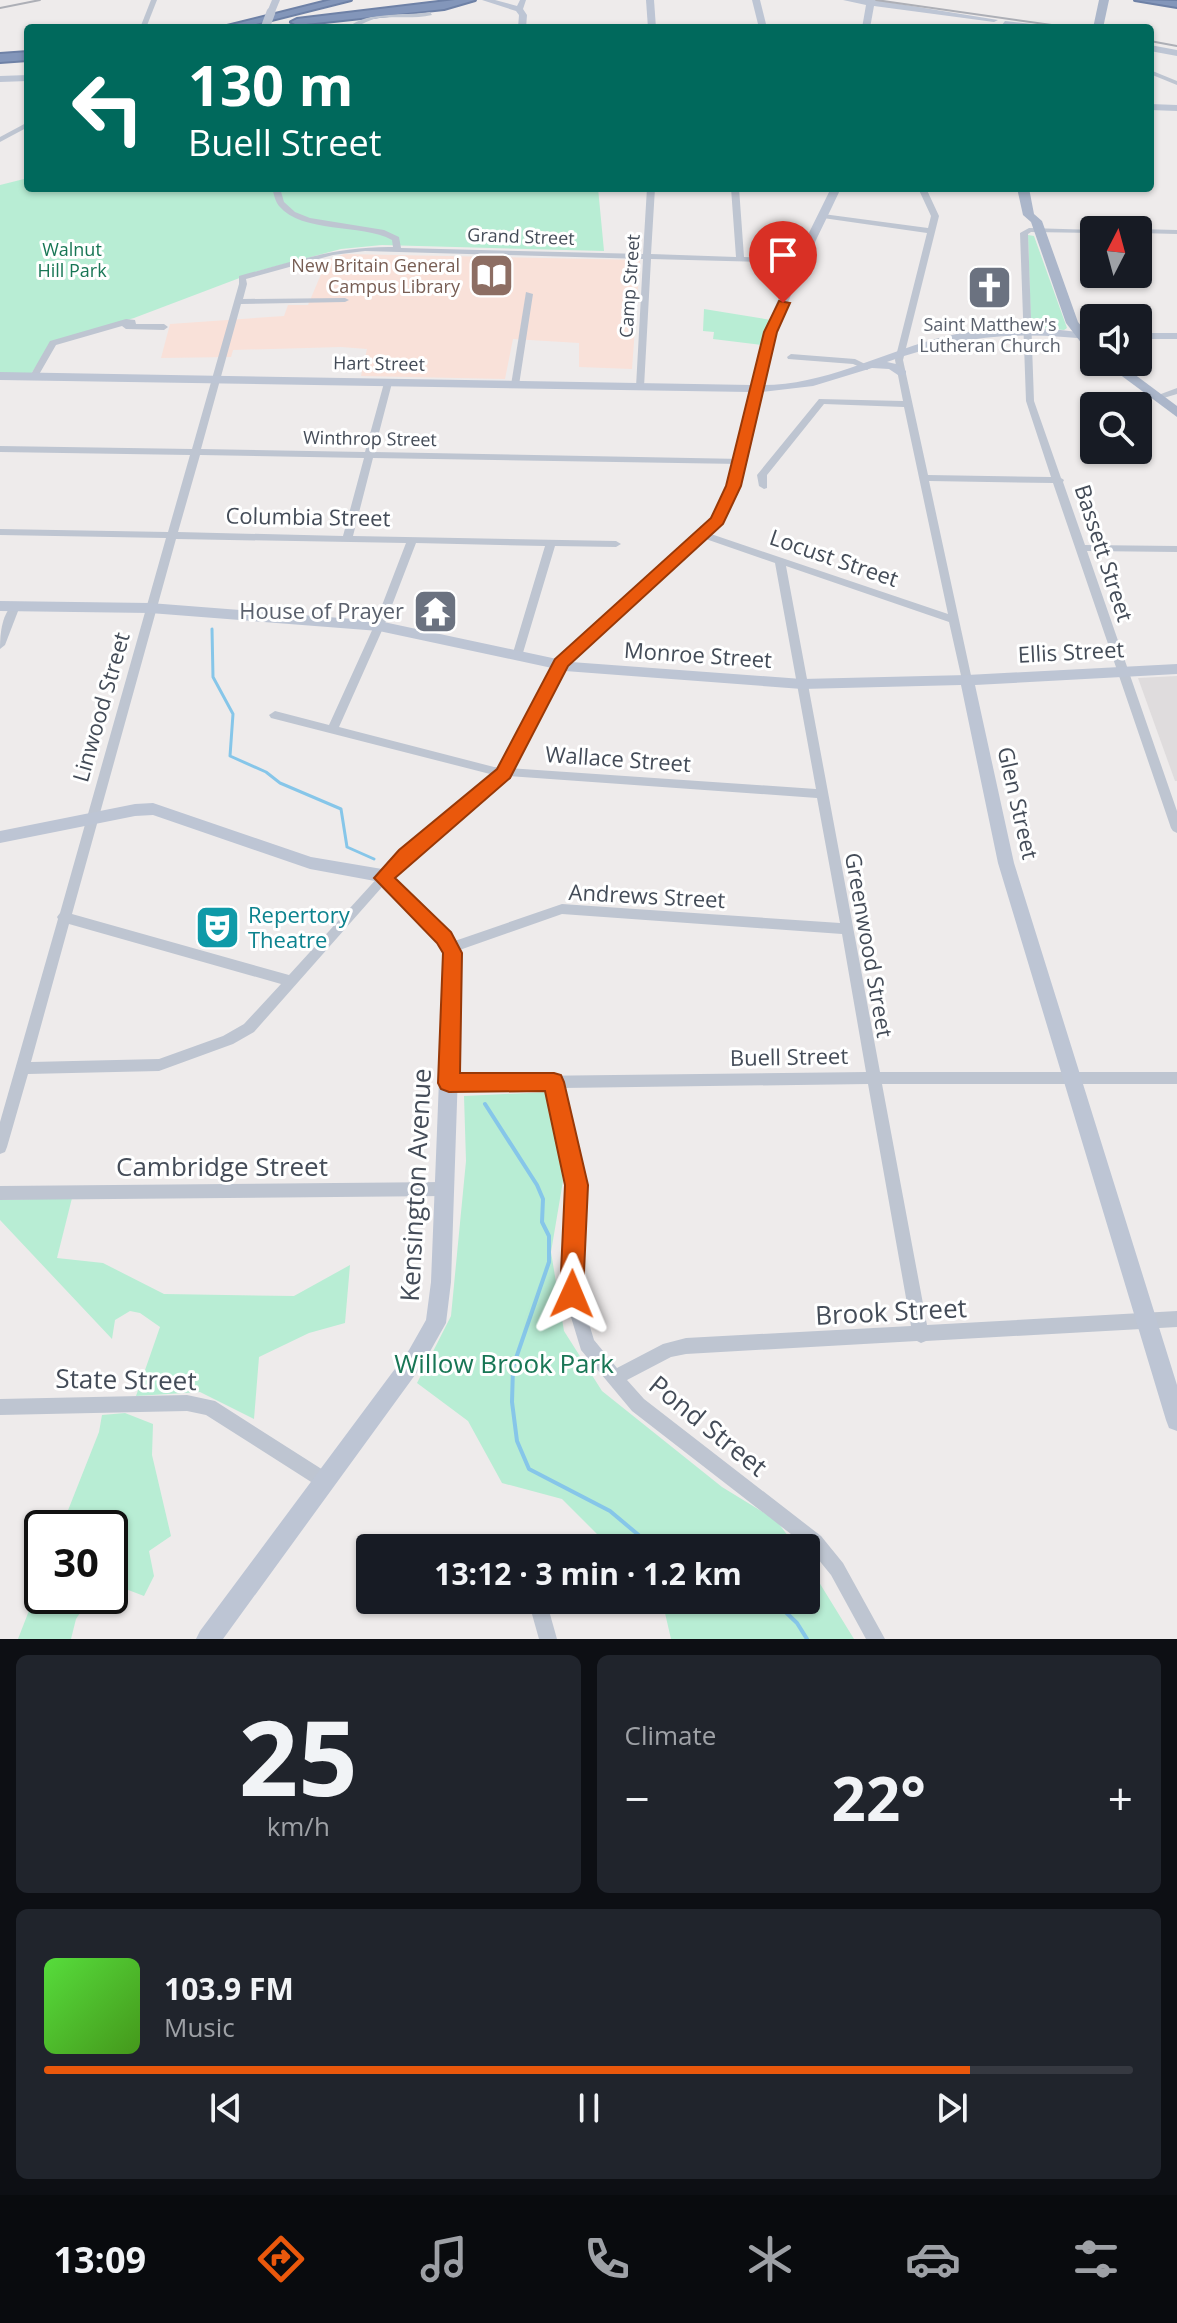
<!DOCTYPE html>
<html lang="en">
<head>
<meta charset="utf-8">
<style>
	body { margin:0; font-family:"Open Sans",sans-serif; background:#20242c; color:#f1f3f6; height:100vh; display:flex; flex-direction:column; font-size:30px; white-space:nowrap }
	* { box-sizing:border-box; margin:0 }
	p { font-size:26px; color:#9ea1a6 }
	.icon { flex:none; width:44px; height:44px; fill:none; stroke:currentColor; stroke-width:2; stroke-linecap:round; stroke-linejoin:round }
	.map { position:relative; height:1639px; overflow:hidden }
	.panel { display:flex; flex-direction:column; gap:16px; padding:16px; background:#0d0f14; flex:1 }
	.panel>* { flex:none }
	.guide { position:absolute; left:24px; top:24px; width:1130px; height:168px; border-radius:8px; box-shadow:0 2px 6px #0004; background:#00695c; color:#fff; overflow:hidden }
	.needle { width:52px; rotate:6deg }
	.buttons { position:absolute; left:1080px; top:216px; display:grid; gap:16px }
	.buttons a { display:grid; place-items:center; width:72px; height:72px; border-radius:8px; background:#171b24; box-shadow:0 2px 6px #0004; font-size:40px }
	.speed { position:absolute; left:24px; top:1510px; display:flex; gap:16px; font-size:40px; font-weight:700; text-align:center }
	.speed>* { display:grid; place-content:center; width:104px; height:104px; border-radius:50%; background:#171b24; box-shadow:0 2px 6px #0004; line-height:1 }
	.speed .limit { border:4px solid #111; border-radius:12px; background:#fff; color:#111 }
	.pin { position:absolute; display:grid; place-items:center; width:68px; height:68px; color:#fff; margin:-82px -34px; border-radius:50% 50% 50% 0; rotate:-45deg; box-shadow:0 0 8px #0007 }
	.pin .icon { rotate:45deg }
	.me { position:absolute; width:88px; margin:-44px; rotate:1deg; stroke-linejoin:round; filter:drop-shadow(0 0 6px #0008) }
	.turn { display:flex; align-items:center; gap:28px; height:168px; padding:0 32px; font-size:36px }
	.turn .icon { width:104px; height:104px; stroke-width:2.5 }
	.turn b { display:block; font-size:56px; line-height:68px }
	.big { font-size:60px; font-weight:700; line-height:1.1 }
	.panel .widget { flex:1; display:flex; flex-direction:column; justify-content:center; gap:12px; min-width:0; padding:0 28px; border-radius:12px; background:#20242c }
	.panel .dial { align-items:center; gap:0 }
	.dial b { font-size:104px; line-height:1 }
	.song { display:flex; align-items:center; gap:24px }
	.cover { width:96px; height:96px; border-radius:12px; background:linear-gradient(135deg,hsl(110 70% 55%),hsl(100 70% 35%)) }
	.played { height:8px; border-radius:4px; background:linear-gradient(90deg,#ea580c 85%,#363941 85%) }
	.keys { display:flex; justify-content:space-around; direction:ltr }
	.heat { display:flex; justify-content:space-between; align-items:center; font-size:44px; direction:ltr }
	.panel .tiles { flex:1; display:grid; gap:16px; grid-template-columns:1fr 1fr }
	.widget:last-child { grid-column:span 2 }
	.trip { position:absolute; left:356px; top:1534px; width:464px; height:80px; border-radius:8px; background:#171b24; box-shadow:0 2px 6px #0004; font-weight:700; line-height:80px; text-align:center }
	.dock { display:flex; height:128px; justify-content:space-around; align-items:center; background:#090b0e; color:#9ea1a6 }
	.dock .icon { width:56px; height:56px }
	.dock .selected { color:#ea580c }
	.dock b { font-size:36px; color:#f1f3f6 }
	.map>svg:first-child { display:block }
	.education { fill:#dfdcdd }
	.medical { fill:#f9e1d9 }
	.green { fill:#b8edd4 }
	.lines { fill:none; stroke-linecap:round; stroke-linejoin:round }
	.stream-far1 { stroke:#86c6e9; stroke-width:3 }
	.stream { stroke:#86c6e9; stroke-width:4 }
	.highway-casing { stroke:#6e81a6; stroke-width:4 }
	.street { fill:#bec5d1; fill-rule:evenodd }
	.secondary { fill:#bdc5d4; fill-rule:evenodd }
	.primary { fill:#abb6ca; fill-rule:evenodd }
	.highway { fill:#8396ba; fill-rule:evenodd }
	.rail { stroke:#adafb6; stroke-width:2 }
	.secondary-bridge { stroke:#bdc5d4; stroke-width:9 }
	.route { fill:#ea580c; stroke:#983908; stroke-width:2 }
	.labels { text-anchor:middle; stroke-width:6; stroke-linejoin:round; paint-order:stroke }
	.far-street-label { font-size:18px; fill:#444c58; stroke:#fff }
	.far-park-label { font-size:18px; fill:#187655; stroke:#fff }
	.far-education-label { font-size:18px; fill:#785e54; stroke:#fff; text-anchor:end }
	.far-worship-label { font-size:18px; fill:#5b616d; stroke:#fff }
	.street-label { font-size:22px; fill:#444c58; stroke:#fff }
	.worship-label { font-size:22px; fill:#5b616d; stroke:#fff; text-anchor:end }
	.culture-label { font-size:22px; fill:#0d838f; stroke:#fff; text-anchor:start }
	.near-street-label { font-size:26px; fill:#444c58; stroke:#fff }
	.near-park-label { font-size:26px; fill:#187655; stroke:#fff }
</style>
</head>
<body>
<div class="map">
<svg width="1177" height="1639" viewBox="0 0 1177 1639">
	<rect width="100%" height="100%" fill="#eeebeb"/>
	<polygon class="education" points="1177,676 1177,781 1175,781 1138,678"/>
	<polygon class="medical" points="344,254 640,260 632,369 579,367 579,343 513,339 505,379 361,376 367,349 341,347 233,350 231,357 161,358 170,324 284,316 288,305 308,305 327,260"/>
	<g class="green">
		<polygon points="28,178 28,188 598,188 604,251 382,245 341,249 258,271 134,318 53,341 31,374 0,373 0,185"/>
		<polygon points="1028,235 1034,236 1067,328 1064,330 1031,327"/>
		<polygon points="704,309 771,320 762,345 713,339 714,332 703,331"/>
		<polygon points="549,1092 563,1181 551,1252 564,1331 602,1391 722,1487 776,1520 797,1548 611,1548 562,1499 502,1483 468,1421 417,1383 451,1316 466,1161 464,1096"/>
		<polygon points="72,1198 57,1258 103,1263 164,1294 294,1296 350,1265 345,1323 309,1333 259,1357 254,1419 200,1392 136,1396 160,1327 140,1313 130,1311 115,1320 112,1339 0,1220 0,1200"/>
		<polygon points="125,1413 153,1424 152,1455 171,1536 149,1551 154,1576 144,1596 110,1583 110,1528 61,1528 99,1432 102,1415"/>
		<polygon points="806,1561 854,1639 671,1639 662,1600 806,1600"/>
		<polygon points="42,1577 42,1596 91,1596 76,1619 71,1639 18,1639"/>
	</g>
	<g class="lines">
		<polyline class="stream-far1" points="212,629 213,677 233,714 230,756 266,772 280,783 341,809 347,847 374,859"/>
		<g class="stream">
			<polyline points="485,1104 537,1185 543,1199 542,1222 549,1236 549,1262 513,1367 512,1402 517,1441 529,1469 610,1511 654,1548"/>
			<polyline points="773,1600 797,1623 807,1639"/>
		</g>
		<defs>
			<g id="highway">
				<polygon points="331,0 351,0 240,28 219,28"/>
				<polygon points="455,0 475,0 444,9 297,25 291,22 297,19"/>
				<polygon points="1135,0 1177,1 1177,7"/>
				<polygon points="28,52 28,60 0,62 0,54"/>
			</g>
		</defs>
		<use href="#highway" class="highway-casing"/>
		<g class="street">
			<polygon points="151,0 157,0 146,28 140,28"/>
			<path d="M 430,12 L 432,15 C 414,19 397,16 378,18 C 367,20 358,28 347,28 C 371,9 401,17 430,12 Z"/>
			<polygon points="1150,70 1177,81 1177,85 1150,74"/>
			<polygon points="28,122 28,127 0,142 0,137"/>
			<path d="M 272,188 L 280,188 L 284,202 L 295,212 L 310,218 L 384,230 L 399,237 L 401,248 L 643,254 L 647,188 L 655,188 L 651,254 L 736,257 L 731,188 L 739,188 L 744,257 L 806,259 L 806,263 L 803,263 L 651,259 L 644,387 L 640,390 L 636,387 L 643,259 L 365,251 L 333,255 L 246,279 L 247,284 L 243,299 L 345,298 L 349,300 L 345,302 L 241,304 L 201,449 L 365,452 L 384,383 L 388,380 L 392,383 L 374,452 L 743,459 L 745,461 L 740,464 L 373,458 L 353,536 L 616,541 L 621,544 L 616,547 L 555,546 L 522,656 L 517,660 L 512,656 L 545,546 L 416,543 L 384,626 L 339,727 L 494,767 L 816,789 L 775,563 L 700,537 L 700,533 L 708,533 L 948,614 L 904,407 L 824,404 L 767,475 L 767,488 L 764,489 L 759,486 L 757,475 L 819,399 L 903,401 L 895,360 L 927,233 L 823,218 L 819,216 L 823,214 L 928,228 L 931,216 L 918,188 L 926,188 L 939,216 L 903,360 L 928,475 L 1051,477 L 1026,401 L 1020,233 L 1029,228 L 1097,230 L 1094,230 L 1094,233 L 1031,232 L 1028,234 L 1034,401 L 1061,478 L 1064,480 L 1063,482 L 1085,545 L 1177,546 L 1177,552 L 1087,551 L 1177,811 L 1177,833 L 1173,831 L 1171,828 L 1053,483 L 929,481 L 972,680 L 971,683 L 967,684 L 962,680 L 949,622 L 786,566 L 880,1072 L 1177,1072 L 1177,1084 L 882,1084 L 927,1325 L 1177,1311 L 1177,1327 L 926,1341 L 921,1343 L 917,1341 L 686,1354 L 671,1357 L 627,1380 L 644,1399 L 821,1536 L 843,1563 L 885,1639 L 866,1639 L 831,1575 L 809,1548 L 632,1411 L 581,1350 L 564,1294 L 570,1185 L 548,1088 L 449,1089 L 444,1087 L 442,1083 L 444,1079 L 449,1077 L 866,1072 L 842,934 L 562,914 L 451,953 L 446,952 L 445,948 L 446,944 L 562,904 L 840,923 L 817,798 L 494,775 L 271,718 L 269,715 L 275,711 L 329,725 L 374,626 L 406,543 L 176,539 L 72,914 L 289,975 L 380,875 L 388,875 L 390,878 L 254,1032 L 233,1044 L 159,1071 L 28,1074 L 7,1147 L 5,1152 L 0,1154 L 0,1122 L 58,919 L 57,917 L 60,913 L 166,538 L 0,535 L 0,529 L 168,532 L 190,455 L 0,452 L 0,446 L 192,449 L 239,284 L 239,276 C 291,262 338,246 393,247 L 392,240 C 361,223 302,234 279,206 C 275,201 274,194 272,188 ZM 200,455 L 364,458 L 343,536 L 178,532 ZM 69,924 L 281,984 L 244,1024 L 223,1036 L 159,1059 L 31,1062 ZM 868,1084 L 911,1326 L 686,1338 L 663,1344 L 617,1368 L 594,1340 L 580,1294 L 584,1185 L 562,1088 Z"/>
			<polygon points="1138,229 1177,230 1177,234 1138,233 1138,230 1135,230"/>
			<polygon points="526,292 533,294 519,385 515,388 511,385"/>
			<polygon points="126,319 135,320 136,324 164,324 168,327 164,330 126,329 122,326 56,345 37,378 30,376 50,341"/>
			<polygon points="791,354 855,359 871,367 867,370 853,364 788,359 787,357"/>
			<polygon points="1177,388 1177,394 1157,400 1153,397"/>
			<path d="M 15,603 L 20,606 L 5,645 L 0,649 C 0,633 2,612 15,603 Z"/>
			<polygon points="445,1182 450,1184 452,1189 450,1194 445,1196 0,1200 0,1186"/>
			<polygon points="187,1395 215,1401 331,1475 333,1481 331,1487 325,1489 319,1487 206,1415 187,1411 0,1415 0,1399"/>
			<polygon points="522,1535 528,1538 532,1548 514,1548 513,1544 516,1538"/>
			<polygon points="528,1600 546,1600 557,1639 539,1639"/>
		</g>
		<g class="secondary">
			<polygon points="272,0 280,0 275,12 271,14 267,12"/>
			<polygon points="482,0 495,0 517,6 520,0 526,0 523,9 527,15 526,28 518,28 519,15 516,11"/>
			<polygon points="646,0 654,0 656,28 648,28"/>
			<polygon points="752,0 760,0 767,28 759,28"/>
			<polygon points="843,0 875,0 998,20 994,22 874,6 870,28 862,28 866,5"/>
			<polygon points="1005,21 1050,26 1054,28 1002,25"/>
			<polygon points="1150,45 1177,50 1177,56 1150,51"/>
			<polygon points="28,75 28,81 0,82 0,76"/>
			<polygon points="1150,104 1177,105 1177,111 1150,110"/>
			<path d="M 831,188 L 841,188 C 811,252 776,315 763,385 C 823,385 878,355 935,339 C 987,325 1041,326 1094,334 L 1094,340 C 1018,330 959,336 887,362 L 896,364 L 906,371 L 906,375 L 898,375 L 889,369 L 872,368 L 813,386 L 762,392 C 752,444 744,492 712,535 L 571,662 L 802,679 L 967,675 L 1177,664 L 1177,674 L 975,685 L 1014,863 L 1177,1385 L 1177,1431 L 1169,1428 L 1166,1420 L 998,863 L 961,685 L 802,689 L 565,671 L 508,780 L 412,859 L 394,878 L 446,928 L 462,953 L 451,1282 L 446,1323 L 423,1364 L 223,1639 L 196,1639 L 200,1631 L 409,1350 L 426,1320 L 431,1282 L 444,954 L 434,938 L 375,881 L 310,869 L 153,815 L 135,816 L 0,843 L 0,831 L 135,804 L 153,803 L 311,857 L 382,869 L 400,851 L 496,772 L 552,668 L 379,631 L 150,613 L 0,611 L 0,601 L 150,603 L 379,621 L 557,659 L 702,529 C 733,489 741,441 750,392 L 0,380 L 0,372 L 751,385 C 765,315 800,252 831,188 Z"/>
			<rect x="1138" y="333" width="39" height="6"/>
		</g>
		<g class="primary">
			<polygon points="1099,0 1109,0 1103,28 1093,28"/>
			<polygon points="1017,188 1029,188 1034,214 1042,221 1078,322 1094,342 1094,354 1089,353 1066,323 1031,222 1023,215"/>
			<polygon points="1103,362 1118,362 1177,406 1177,417"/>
		</g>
		<use href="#highway" class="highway"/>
		<g class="rail">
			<polyline points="876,0 1073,28"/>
			<polyline points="0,8 40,0"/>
			<polyline points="1150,41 1177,46"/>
		</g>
		<polyline class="secondary-bridge" points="265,28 271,12"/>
	</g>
	<polygon class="route" points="779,301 790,303 777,332 741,486 723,524 568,666 510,778 395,878 451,932 462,953 460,1073 554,1073 561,1075 564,1082 588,1185 583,1294 580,1302 572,1305 563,1302 560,1294 565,1185 545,1091 449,1092 441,1089 438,1083 443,953 437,943 374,878 399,850 497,769 555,659 711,518 726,486 764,332"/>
	<defs>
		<symbol id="library-square" viewBox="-11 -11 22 22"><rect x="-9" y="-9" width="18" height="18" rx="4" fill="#8d6e63" stroke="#fff"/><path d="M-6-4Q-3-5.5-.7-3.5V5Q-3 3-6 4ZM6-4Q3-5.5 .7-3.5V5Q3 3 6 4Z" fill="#fff"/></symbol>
		<symbol id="church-square" viewBox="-11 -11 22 22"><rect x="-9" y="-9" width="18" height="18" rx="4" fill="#6b7280" stroke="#fff"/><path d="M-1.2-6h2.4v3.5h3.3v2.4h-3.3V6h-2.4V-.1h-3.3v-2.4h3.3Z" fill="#fff"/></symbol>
		<symbol id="temple-square" viewBox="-11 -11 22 22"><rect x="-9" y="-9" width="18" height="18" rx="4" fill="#6b7280" stroke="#fff"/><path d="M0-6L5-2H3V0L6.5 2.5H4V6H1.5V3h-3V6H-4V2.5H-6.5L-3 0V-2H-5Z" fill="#fff"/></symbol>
		<symbol id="theatre-square" viewBox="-11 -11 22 22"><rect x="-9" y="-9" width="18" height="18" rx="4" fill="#0f9aa8" stroke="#fff"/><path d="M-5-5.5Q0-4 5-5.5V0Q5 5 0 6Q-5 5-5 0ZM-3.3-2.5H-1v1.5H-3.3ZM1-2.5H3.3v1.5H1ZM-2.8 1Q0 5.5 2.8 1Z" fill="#fff"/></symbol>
	</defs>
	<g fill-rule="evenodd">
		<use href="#library-square" x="466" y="250" width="51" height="51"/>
		<use href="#church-square" x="964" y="262" width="51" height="51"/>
		<use href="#temple-square" x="410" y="586" width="51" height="51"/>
		<use href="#theatre-square" x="192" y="902" width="51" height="51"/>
	</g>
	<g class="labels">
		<g class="far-street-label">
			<text transform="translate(521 237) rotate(2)" y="6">Grand Street</text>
			<text transform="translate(630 286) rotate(-86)" y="6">Camp Street</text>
			<text transform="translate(379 364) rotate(1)" y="6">Hart Street</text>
			<text transform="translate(370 439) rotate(1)" y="6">Winthrop Street</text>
		</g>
		<g class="far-park-label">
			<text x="72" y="256">Walnut<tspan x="72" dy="21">Hill Park</tspan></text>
		</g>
		<g class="far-education-label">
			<text x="460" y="272">New Britain General<tspan x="460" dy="21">Campus Library</tspan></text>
		</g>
		<g class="far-worship-label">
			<text x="990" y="331">Saint Matthew's<tspan x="990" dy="21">Lutheran Church</tspan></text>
		</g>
		<g class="street-label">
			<text transform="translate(308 517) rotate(1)" y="8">Columbia Street</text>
			<text transform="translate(1104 553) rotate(72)" y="8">Bassett Street</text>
			<text transform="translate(834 558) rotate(19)" y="8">Locust Street</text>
			<text transform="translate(1071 652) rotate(-3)" y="8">Ellis Street</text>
			<text transform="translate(698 655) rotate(4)" y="8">Monroe Street</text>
			<text transform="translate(101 707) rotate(-74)" y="8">Linwood Street</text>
			<text transform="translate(618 759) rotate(4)" y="8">Wallace Street</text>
			<text transform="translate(1018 803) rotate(77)" y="8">Glen Street</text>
			<text transform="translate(647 896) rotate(3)" y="8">Andrews Street</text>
			<text transform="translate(869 945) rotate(80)" y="8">Greenwood Street</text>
			<text transform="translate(789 1057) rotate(-1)" y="8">Buell Street</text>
		</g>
		<g class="worship-label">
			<text x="404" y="619">House of Prayer</text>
		</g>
		<g class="culture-label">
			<text x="248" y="923">Repertory<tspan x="248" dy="25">Theatre</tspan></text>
		</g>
		<g class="near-street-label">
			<text x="222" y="1176">Cambridge Street</text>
			<text transform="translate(416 1185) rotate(-87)" y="9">Kensington Avenue</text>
			<text transform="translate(891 1312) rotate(-3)" y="9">Brook Street</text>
			<text transform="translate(126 1380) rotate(1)" y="9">State Street</text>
			<text transform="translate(708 1426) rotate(39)" y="9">Pond Street</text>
		</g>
		<g class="near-park-label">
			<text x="504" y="1373">Willow Brook Park</text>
		</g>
	</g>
</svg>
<div class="buttons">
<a><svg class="needle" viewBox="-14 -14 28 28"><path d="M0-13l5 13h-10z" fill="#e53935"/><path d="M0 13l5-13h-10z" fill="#9ea1a6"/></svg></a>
<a><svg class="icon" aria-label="sound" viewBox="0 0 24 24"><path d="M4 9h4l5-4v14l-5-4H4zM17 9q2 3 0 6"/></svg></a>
<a><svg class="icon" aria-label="search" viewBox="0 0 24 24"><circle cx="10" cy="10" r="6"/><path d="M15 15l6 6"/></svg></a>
</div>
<div class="speed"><div class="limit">30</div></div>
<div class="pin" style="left:783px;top:303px;background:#d93025"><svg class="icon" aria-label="arrive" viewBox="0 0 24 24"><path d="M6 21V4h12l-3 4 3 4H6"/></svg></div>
<svg class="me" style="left:572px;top:1294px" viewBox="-20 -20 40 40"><path d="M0-17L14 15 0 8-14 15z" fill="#ea580c" stroke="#fff" stroke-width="4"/></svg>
<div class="trip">13:12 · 3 min · 1.2 km</div>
<div class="guide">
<div class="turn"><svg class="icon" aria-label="left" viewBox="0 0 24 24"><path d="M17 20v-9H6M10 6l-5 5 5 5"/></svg><div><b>130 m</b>Buell Street</div></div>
</div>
</div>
<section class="panel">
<div class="tiles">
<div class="widget dial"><b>25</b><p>km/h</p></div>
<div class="widget"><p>Climate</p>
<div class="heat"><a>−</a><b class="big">22°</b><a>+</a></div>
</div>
<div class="widget">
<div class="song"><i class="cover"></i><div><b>103.9 FM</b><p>Music</p></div></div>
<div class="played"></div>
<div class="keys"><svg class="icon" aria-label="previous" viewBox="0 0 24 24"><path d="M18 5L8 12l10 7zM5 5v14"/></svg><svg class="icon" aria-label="pause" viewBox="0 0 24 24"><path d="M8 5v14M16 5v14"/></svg><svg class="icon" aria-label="next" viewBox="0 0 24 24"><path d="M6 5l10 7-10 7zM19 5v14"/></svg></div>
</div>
</div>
</section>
<nav class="dock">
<b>13:09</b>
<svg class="icon selected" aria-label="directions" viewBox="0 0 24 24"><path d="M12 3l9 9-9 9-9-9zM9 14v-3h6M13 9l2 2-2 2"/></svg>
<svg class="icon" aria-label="music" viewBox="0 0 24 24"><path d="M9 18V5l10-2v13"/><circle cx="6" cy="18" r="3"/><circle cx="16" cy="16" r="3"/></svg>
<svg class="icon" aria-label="phone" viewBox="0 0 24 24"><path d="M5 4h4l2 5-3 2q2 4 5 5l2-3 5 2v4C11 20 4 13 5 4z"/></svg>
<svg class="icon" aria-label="climate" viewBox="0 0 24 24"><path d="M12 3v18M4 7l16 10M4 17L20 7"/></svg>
<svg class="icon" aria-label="car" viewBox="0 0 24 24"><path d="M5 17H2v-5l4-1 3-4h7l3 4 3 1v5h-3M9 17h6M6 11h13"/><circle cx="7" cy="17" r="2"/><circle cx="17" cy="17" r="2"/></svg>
<svg class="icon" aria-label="filters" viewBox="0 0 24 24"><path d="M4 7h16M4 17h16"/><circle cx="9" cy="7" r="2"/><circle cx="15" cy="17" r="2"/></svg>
</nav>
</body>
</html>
